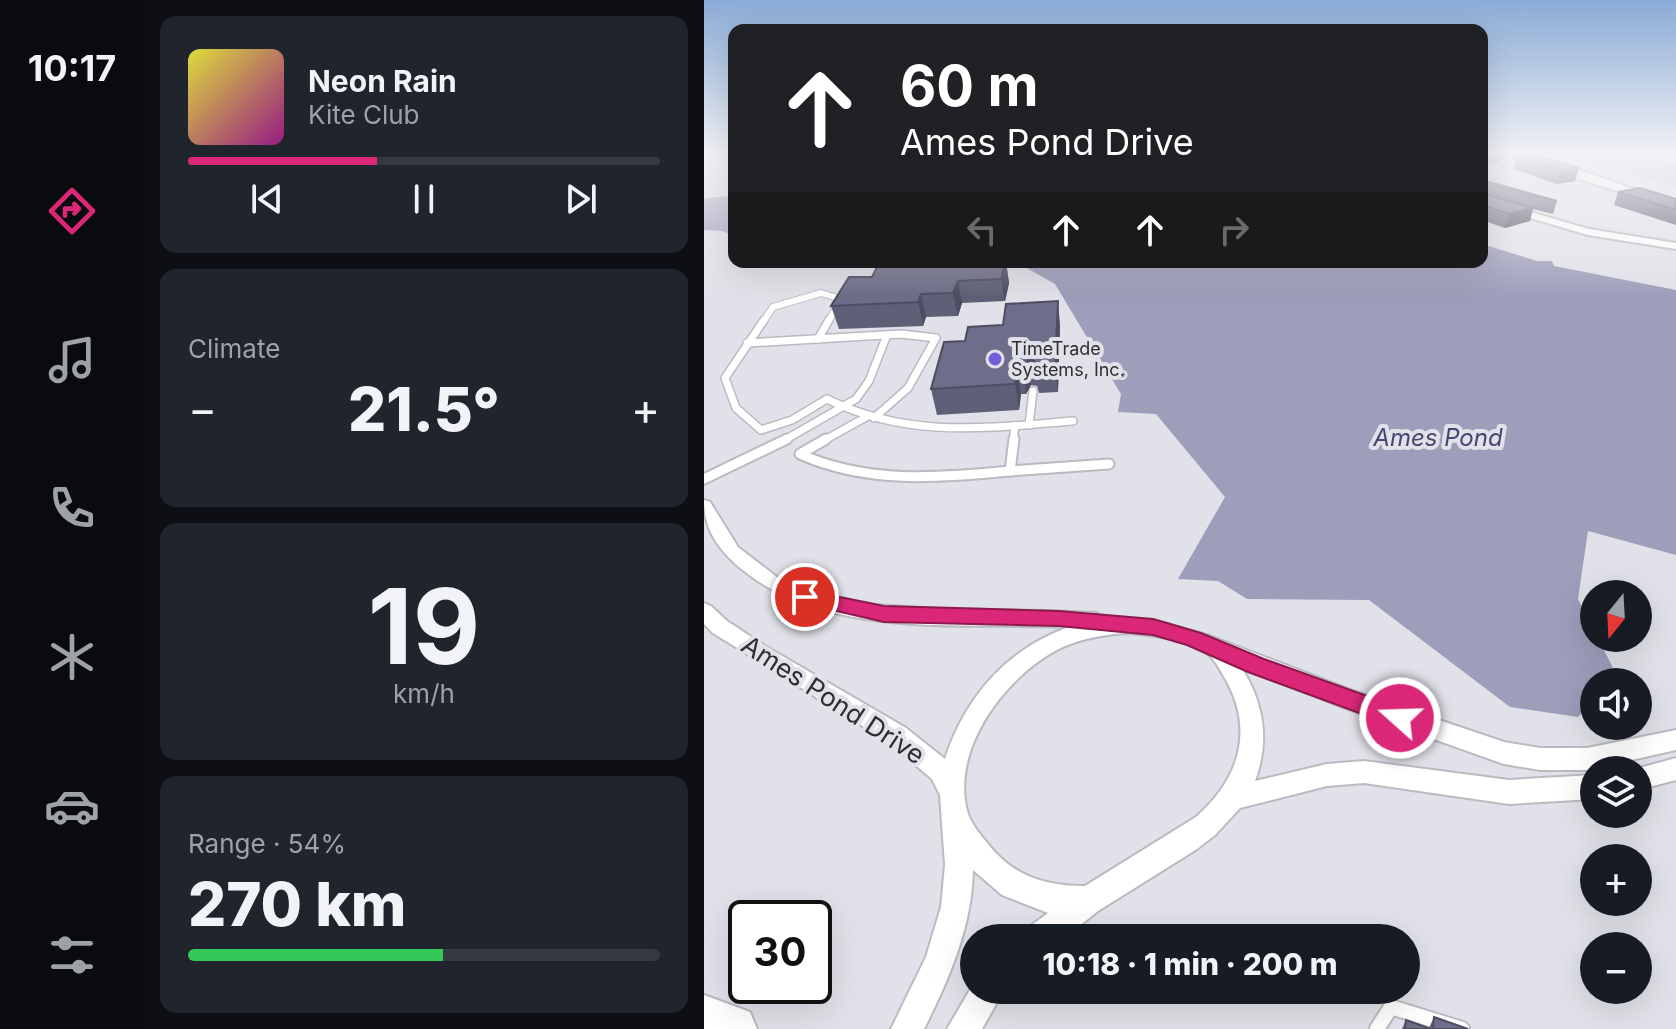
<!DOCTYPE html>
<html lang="en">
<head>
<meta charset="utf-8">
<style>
	body { margin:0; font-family:Inter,sans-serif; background:#20242c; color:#f1f3f6; height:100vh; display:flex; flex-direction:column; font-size:30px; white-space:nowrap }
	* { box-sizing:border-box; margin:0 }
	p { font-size:26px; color:#9ea1a6 }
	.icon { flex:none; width:44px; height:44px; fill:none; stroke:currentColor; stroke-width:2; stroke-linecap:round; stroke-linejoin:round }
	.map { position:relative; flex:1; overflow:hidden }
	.sheet { display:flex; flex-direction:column; gap:16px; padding:16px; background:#0d0f14; width:560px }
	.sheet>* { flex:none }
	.hud { position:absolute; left:24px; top:24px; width:760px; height:244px; border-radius:16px; box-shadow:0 8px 32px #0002; background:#202124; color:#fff; overflow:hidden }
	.needle { width:52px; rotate:198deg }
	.tools { position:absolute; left:876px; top:580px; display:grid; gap:16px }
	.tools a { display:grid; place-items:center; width:72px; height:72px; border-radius:50%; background:#171b24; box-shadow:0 8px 32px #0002; font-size:40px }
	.speed { position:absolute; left:24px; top:900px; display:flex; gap:16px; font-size:40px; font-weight:700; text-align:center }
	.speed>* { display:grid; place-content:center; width:104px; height:104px; border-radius:50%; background:#171b24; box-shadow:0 8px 32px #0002; line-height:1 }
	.speed .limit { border:4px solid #111; border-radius:12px; background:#fff; color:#111 }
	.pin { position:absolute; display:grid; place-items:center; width:68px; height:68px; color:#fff; margin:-34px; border:4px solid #fff; border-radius:50%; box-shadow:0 2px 8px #0007 }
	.me { position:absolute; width:88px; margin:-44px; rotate:290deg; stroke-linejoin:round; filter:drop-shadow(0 0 6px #0008) }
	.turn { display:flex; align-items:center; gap:28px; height:168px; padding:0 40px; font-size:36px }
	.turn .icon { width:104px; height:104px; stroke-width:2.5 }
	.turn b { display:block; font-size:56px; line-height:68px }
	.lanes { display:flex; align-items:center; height:76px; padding:0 40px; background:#0003; justify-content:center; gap:40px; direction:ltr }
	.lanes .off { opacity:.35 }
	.big { font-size:60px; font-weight:800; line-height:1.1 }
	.sheet .card { flex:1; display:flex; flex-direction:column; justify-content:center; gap:12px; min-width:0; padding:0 28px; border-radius:16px; background:#20242c }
	.sheet .dial { align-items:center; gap:0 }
	.dial b { font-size:104px; line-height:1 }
	.song { display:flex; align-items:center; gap:24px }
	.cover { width:96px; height:96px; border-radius:12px; background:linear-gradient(135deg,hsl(60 70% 55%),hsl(310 70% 35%)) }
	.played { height:8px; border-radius:4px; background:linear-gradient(90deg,#db2777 40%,#363941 40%) }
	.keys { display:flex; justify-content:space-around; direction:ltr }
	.heat { display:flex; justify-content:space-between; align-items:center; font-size:44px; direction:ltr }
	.charge { height:12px; border-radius:6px; background:linear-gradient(90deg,#34c759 54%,#363941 0) }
	.trip { position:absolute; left:256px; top:924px; width:460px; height:80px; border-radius:40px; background:#171b24; box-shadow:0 8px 32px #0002; font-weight:800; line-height:80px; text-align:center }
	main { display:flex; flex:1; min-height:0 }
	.tab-bar { display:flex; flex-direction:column; width:144px; justify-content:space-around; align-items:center; background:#090b0e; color:#9ea1a6 }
	.tab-bar .icon { width:56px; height:56px }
	.tab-bar .on { color:#db2777 }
	.tab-bar b { font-size:36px; color:#f1f3f6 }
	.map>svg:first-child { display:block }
	.green { fill:#c9c9dd }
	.water { fill:#9e9dba }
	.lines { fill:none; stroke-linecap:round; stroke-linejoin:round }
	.lane-far3-casing { stroke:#babac1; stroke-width:8 }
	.lane-far2-casing { stroke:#babac1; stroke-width:10 }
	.lane-far1-casing { stroke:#babac1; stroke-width:13 }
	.lane-casing { stroke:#babac1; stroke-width:18 }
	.street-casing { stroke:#babac1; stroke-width:4 }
	.secondary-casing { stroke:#babac1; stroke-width:4 }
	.lane-far3 { stroke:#fff; stroke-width:6 }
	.lane-far2 { stroke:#fff; stroke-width:7 }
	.lane-far1 { stroke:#fff; stroke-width:9 }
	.lane { stroke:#fff; stroke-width:14 }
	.street { fill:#fff; fill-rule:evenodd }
	.secondary { fill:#fff; fill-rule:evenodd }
	.wall { fill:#5f5f77 }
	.shaded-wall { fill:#4e4d61 }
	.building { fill:#6f6e8a; stroke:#4e4d61; stroke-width:2 }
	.route { fill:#db2777; stroke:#8e194d; stroke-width:2 }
	.poi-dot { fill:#725fd9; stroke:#e1e1e9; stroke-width:3 }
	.labels { text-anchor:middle; stroke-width:8; stroke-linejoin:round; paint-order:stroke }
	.far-poi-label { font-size:18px; fill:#2e2e30; stroke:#e1e1e9; text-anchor:start }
	.water-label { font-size:24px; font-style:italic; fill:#494572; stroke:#e1e1e9 }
	.near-street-label { font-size:26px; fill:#2e2e30; stroke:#e1e1e9 }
</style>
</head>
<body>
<main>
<nav class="tab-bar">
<b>10:17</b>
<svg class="icon on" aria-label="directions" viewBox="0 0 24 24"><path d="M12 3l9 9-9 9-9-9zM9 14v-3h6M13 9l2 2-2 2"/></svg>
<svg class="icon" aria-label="music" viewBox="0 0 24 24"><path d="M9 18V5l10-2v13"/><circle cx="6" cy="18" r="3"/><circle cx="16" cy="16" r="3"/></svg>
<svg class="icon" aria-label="phone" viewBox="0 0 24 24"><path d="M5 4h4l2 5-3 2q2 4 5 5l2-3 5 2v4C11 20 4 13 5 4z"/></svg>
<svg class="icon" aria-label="climate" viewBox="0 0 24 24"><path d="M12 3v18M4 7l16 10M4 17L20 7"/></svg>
<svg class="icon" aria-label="car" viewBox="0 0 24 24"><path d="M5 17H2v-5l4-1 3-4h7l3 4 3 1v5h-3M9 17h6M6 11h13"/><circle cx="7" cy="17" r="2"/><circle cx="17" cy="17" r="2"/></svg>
<svg class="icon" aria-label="filters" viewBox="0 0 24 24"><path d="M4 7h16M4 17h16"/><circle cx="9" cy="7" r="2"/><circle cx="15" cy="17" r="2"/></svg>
</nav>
<section class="sheet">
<div class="card">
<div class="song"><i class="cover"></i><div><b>Neon Rain</b><p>Kite Club</p></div></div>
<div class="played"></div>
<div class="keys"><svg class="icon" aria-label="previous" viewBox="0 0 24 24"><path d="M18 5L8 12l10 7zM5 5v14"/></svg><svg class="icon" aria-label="pause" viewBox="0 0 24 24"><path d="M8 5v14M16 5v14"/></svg><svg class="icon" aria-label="next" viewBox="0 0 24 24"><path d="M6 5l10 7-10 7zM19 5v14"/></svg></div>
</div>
<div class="card"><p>Climate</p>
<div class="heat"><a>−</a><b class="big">21.5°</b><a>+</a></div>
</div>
<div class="card dial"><b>19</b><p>km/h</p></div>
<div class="card"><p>Range · 54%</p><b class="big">270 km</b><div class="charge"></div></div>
</section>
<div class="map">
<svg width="972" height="1029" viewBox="0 0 972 1029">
	<rect width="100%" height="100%" fill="#e1e1e9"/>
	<polygon class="green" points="856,153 938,153 972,166 972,188"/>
	<g class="water">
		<polygon points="30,195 30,236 18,231 0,230 0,199"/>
		<polygon points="778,244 833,261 848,261 850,266 972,290 972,555 884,531 874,599 890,630 890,638 894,638 915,680 890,682 890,702 874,717 806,707 665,600 543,599 514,581 474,579 521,497 452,414 414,412 417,394 351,284 312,262 778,262"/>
	</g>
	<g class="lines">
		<defs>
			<polyline id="lane-far3" points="59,322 69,307 117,293 137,299 124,322"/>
			<g id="lane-far2">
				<path d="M 60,320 L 21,378 L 32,408 L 57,430 L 88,420 L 123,399 C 205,439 282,428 369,421"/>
				<polyline points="114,339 125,320"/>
				<polyline points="43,343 197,334 232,338 204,388 170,418"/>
				<polyline points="325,425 329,391"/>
				<polyline points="79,441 152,399 165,381 183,335"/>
				<polyline points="119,441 164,416"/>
				<polyline points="309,441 311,426"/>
			</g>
			<g id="lane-far1">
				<path d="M 122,439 L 96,454 C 162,484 235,478 306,471 L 310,439"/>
				<polyline points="306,471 405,464"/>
				<polyline points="0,479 83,439"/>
			</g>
			<polyline id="lane" points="673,1029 687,1007 758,1029"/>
			<g id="street">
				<path d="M 793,153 C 843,153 923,188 972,204 L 972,210 Z"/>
				<polygon points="778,198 885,229 972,243 972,249 884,235 778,204"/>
				<path d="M 0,500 L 6,502 L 34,547 L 74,578 L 119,595 L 171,605 L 230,609 L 343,611 L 392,613 L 402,619 L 449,620 L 506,636 L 652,692 L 800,742 L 836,748 L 883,748 L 972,730 L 972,750 L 883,770 L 836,770 L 800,764 L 636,706 L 537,667 C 560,703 566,740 551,781 L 623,764 L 660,761 L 805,780 L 890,775 L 890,799 L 805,804 L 660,783 L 623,786 L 536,808 L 511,835 L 493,849 L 394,911 L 360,938 L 321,938 L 325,927 L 344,913 L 298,895 L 269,870 C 268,927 245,979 220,1029 L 187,1029 L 222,957 L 237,907 L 241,865 L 236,795 L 228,779 L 184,742 L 9,633 L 0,624 L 0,603 L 7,606 L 23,621 L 61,646 L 202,728 L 241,759 C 261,697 303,649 365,627 C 261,622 126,640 40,571 C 16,552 0,531 0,500 ZM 422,633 C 448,635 477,638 500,651 C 510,657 516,670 522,680 C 551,732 534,780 492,817 L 381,886 C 341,886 309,876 284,844 C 277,836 267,823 264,814 C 245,751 300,679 351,651 C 373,639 397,635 422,633 Z"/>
				<polygon points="972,758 972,780 934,790 934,770 928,770"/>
				<polygon points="270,983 270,990 300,990 278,1029 243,1029"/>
			</g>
			<polygon id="secondary" points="0,995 46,1012 53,1029 0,1029"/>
		</defs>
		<use href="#lane-far3" class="lane-far3-casing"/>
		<use href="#lane-far2" class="lane-far2-casing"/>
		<use href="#lane-far1" class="lane-far1-casing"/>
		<use href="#lane" class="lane-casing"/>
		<use href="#street" class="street-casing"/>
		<use href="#secondary" class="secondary-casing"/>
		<use href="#lane-far3" class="lane-far3"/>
		<use href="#lane-far2" class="lane-far2"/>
		<use href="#lane-far1" class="lane-far1"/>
		<use href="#lane" class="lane"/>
		<use href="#street" class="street"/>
		<use href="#secondary" class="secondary"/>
	</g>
	<g class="wall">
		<polygon points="778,153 802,153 800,158 789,164 778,161"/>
		<polygon points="830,154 871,181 852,184 810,169 813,157"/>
		<polygon points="778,180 853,201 849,214 829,209 826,221 801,228 778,220"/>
		<polygon points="914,192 972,199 972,225 910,205"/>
		<polygon points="302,262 305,283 301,301 258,303 254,316 222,317 219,326 135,329 127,306"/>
		<polygon points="356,325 354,392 335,393 333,386 327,385 322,394 317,394 315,410 233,415 227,389 261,341"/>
		<polygon points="730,1017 764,1029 698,1029 702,1020 725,1028"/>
	</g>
	<g class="shaded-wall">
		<polygon points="791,153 802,153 800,158 789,164"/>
		<polygon points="875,168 871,181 852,184 856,171"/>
		<polygon points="829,208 826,221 801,228 805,214"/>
		<polygon points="302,262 305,283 301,301 297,279"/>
		<polygon points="254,281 258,303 254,316 249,293"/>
		<polygon points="217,294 222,317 219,326 214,302"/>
		<polygon points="354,301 356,325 354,392 351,367"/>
		<polygon points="324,360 327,385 322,394 318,369"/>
		<polygon points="313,369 317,394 315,410 311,384"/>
	</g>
	<g class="building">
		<polygon points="830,154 875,168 856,171 813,157"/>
		<polygon points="778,180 853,201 779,183 780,194 829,208 805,214 778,205"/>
		<polygon points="936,188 972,199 972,210 914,192"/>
		<polygon points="271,262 301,262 297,279 254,281 249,293 217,294 214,302 127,306 145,277 168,277 174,265"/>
		<polygon points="354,301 351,367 332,368 330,361 324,360 318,369 313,369 311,384 227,389 240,342 261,341 264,327 299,325 302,304"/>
		<polygon points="730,1017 764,1029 729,1029"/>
		<polygon points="702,1020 727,1029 701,1029"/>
	</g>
	<linearGradient id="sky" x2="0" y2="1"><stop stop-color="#8aabd6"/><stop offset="0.52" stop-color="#f2f2f5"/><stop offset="1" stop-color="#f2f2f5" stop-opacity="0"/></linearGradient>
	<rect width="972" height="297" fill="url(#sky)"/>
	<polygon class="route" points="101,590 180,606 355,611 449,619 497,633 560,659 705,711 708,718 705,725 696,728 544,672 483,645 449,635 355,626 180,622 94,602 91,597 94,592"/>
	<circle class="poi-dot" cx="291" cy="359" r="8"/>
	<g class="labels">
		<g class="far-poi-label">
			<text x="307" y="355">TimeTrade<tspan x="307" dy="21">Systems, Inc.</tspan></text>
		</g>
		<g class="water-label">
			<text x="734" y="446">Ames Pond</text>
		</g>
		<g class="near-street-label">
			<text transform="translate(129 700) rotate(33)" y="9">Ames Pond Drive</text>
		</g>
	</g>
</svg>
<div class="tools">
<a><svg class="needle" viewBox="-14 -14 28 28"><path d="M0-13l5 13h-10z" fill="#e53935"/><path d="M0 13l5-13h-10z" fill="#9ea1a6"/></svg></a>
<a><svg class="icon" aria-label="sound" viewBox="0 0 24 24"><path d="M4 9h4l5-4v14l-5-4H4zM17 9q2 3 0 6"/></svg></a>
<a><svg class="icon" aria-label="layers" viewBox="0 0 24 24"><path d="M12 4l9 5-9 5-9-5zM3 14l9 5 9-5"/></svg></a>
<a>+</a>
<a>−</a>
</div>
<div class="speed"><div class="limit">30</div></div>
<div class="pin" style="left:101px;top:597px;background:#d93025"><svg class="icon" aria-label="arrive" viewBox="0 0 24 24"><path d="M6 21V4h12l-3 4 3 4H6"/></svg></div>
<svg class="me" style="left:696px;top:718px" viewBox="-20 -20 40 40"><circle r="17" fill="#db2777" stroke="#fff" stroke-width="3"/><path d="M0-11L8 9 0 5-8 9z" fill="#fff"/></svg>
<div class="trip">10:18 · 1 min · 200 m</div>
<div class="hud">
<div class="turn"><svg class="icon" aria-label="ahead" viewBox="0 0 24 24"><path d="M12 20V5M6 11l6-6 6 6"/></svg><div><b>60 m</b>Ames Pond Drive</div></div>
<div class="lanes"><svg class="icon off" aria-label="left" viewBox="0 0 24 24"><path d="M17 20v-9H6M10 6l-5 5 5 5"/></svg><svg class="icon" aria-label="ahead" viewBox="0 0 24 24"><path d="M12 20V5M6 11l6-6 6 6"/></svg><svg class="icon" aria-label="ahead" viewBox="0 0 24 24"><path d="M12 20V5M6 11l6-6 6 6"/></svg><svg class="icon off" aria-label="right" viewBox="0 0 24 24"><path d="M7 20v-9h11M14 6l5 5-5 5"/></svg></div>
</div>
</div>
</main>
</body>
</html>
